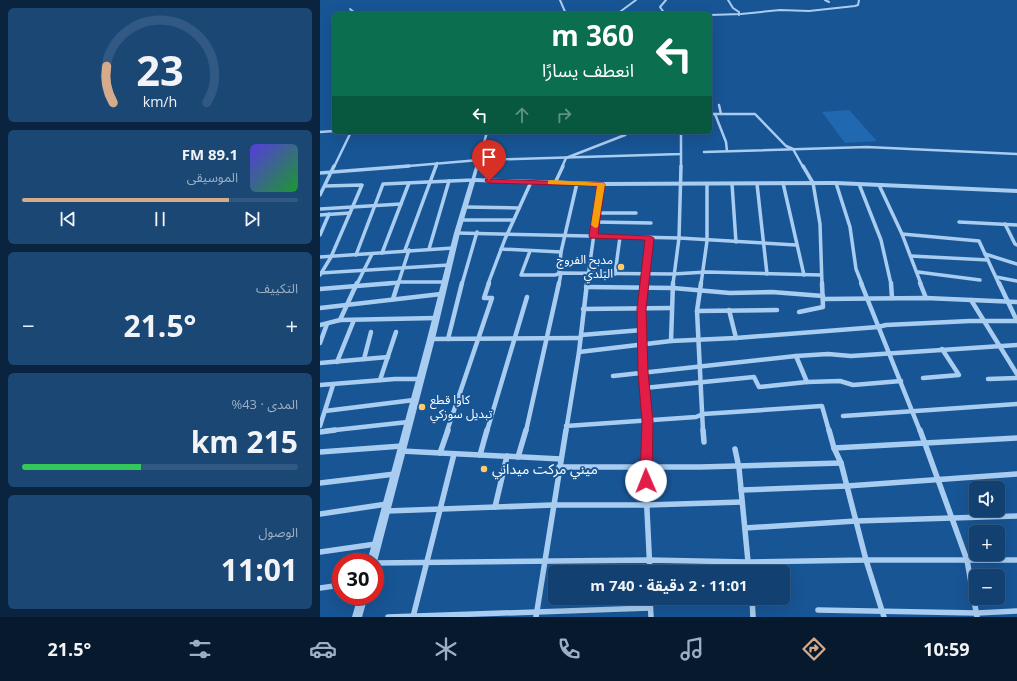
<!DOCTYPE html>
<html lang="ar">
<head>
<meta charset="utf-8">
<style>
	body { margin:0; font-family:"Open Sans","Noto Sans Arabic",sans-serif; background:#1b4775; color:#f1f3f6; direction:rtl; height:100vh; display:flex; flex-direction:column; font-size:15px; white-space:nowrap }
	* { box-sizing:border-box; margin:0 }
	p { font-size:13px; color:#9cafc3 }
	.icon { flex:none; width:22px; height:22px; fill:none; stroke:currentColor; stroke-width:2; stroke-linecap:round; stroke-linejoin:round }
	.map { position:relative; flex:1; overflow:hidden; direction:ltr }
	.sheet { display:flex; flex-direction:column; gap:8px; padding:8px; background:#0a233e; width:320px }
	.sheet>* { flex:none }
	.banner { position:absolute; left:12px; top:12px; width:380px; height:122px; border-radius:6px; box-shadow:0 4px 16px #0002,0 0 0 1px #315983; direction:rtl; background:#0b6e4f; color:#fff; overflow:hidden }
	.fabs { position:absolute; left:649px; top:481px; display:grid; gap:8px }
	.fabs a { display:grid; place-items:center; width:36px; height:36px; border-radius:6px; background:#124070; box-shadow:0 4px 16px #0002,0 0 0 1px #315983; font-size:20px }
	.speed { position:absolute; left:12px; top:553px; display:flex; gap:8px; font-size:20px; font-weight:700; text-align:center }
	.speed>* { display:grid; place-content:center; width:52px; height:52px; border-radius:50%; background:#124070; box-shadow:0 4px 16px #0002,0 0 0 1px #315983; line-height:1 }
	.speed .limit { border:6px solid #d22; background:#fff; color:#111 }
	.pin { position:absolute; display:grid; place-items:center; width:34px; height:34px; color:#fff; margin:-41px -17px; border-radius:50% 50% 50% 0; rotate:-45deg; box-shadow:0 0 4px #0007 }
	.pin .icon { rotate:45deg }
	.me { position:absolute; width:44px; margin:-22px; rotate:359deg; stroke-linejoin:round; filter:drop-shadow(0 0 3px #0008) }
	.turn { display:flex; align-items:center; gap:14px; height:84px; padding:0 12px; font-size:18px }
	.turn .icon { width:52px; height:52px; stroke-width:2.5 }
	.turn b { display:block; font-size:28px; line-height:34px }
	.lanes { display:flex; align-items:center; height:38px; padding:0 12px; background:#0003; justify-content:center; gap:20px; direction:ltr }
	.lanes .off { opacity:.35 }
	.big { font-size:30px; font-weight:700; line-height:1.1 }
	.sheet .tile { flex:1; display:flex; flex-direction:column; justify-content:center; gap:6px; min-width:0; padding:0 14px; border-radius:6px; background:#1b4775 }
	.sheet .dial { align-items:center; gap:0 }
	.dial svg { height:104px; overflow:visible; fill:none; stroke:#315983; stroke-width:7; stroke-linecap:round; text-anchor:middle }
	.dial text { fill:#f1f3f6; stroke:none }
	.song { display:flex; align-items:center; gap:12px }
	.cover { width:48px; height:48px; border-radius:6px; background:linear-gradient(135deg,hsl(250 70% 55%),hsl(130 70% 35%)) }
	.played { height:4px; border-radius:2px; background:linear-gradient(90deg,#d6ab8b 75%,#315983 75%) }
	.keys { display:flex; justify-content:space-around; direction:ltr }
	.heat { display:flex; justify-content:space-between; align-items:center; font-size:22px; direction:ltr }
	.charge { height:6px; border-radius:3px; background:linear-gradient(90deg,#34c759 43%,#315983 0) }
	.trip { position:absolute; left:228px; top:565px; width:242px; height:40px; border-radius:6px; background:#124070; box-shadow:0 4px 16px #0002,0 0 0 1px #315983; font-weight:700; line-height:40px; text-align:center; direction:rtl }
	.tabs { display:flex; height:64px; justify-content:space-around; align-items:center; background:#071a2d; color:#9cafc3 }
	.tabs .icon { width:28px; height:28px }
	.tabs .current { color:#d6ab8b }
	.tabs b { font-size:18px; color:#f1f3f6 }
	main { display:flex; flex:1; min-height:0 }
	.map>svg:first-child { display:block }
	.green { fill:#2068af }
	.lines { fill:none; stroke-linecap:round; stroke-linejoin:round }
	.minor-far4 { stroke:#a9cdf1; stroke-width:2 }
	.minor-far3 { stroke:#a9cdf1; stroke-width:2.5 }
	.minor-far2 { stroke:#a9cdf1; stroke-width:3.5 }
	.minor-far1 { stroke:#a9cdf1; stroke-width:4.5 }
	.minor { stroke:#a9cdf1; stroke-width:5.5 }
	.tertiary { fill:#a9cdf1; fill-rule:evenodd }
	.route { fill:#e11d48; stroke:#92132f }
	.slow { fill:#f59e0b }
	.poi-dot { fill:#ffcc69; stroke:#185595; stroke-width:1.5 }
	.labels { text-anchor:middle; stroke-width:4; stroke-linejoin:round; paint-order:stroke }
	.poi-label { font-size:12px; fill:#fff; stroke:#185595; text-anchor:end }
	.near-poi-label { font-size:14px; fill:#fff; stroke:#185595; text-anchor:start }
</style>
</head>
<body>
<main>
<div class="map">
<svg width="697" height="617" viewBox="0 0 697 617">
	<rect width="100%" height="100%" fill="#185595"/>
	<polygon class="green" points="529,110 557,141 525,143 502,112"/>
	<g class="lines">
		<g class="minor-far4">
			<polyline points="240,0 246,14"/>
			<polyline points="408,0 413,8 419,12 419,15"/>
			<polyline points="505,0 509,2"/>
			<polyline points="30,9 35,13 57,14"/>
			<polyline points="297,14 316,0"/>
			<polyline points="345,14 340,7 346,0"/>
			<polyline points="390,15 421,14 460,10 489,11 535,6 538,5 539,0"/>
		</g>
		<g class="minor-far3">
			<polyline points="399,105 401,114"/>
			<polyline points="390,114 435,114 466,146 473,149 483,167"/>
			<polyline points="395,114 406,142 407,151"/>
			<polyline points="0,132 14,131"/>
			<polyline points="384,152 547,147 697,154"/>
			<polyline points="14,167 31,132"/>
			<polyline points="77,167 159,160 167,132"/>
			<polyline points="116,167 117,163"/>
			<polyline points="157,167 159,160 361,154 361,132"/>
			<polyline points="242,167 246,158 305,135 308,132"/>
			<polyline points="361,167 361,154"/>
		</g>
		<g class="minor-far2">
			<polyline points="483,166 493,183 500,224 502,284"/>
			<polyline points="0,173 89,166"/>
			<polyline points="235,183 243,166"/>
			<polyline points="463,183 484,275"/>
			<polyline points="516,183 530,227 536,269 542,284"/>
			<polyline points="412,184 416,242"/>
			<polyline points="437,184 447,274"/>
			<polyline points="539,184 561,240 571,284"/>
			<polyline points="559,185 582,234 601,284"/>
			<polyline points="0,195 14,166"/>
			<polyline points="145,207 199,208"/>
			<polyline points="0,209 81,204"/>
			<polyline points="277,213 316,213"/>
			<polyline points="0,215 30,213"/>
			<polyline points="141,220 193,220"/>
			<polyline points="275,222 331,223"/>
			<polyline points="639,222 697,225"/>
			<polyline points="685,224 695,244 697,245"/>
			<polyline points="137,233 359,238 476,245"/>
			<polyline points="582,234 659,241 679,284"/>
			<polyline points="0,235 9,214"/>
			<polyline points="109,249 129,181"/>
			<polyline points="181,249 241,252"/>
			<polyline points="85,250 116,166"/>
			<polyline points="210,251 201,275 235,275 241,273 353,274 387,272 501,275"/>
			<polyline points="62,253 89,183"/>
			<polyline points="665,254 697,264"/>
			<polyline points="36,255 63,184 153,180 157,166"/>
			<polyline points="591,256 668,260"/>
			<polyline points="0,257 133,248"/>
			<polyline points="598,272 660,280"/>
			<polyline points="0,273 129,265"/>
			<polyline points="239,273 241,252 257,183"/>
			<polyline points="295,274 300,237"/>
			<polyline points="0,275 11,257 42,185 5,186"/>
			<polyline points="676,277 697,281"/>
			<polyline points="37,284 52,254"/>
			<polyline points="65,284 79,282 124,282"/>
			<polyline points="78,284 89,250"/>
			<polyline points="142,284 157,232"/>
			<polyline points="168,284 185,239 211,182"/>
			<polyline points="239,284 241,273"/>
			<polyline points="267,284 281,184"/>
			<polyline points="324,284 330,238"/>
			<polyline points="353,284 359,238 361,166"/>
			<polyline points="381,284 387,241 387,184"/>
		</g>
		<g class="minor-far1">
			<polyline points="324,283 321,309 327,431"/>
			<polyline points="381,283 377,311 383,431"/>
			<polyline points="541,283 600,431"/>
			<polyline points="571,283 572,298"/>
			<polyline points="600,283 606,298"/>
			<polyline points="679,283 697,321"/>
			<polyline points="266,287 353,288 410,293 452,292 503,296"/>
			<polyline points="0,289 73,283"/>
			<polyline points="73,299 78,283"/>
			<polyline points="503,299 606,298 697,302"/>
			<polyline points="651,300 697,374"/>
			<polyline points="0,308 121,294"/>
			<polyline points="263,309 352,308"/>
			<polyline points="409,310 416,338"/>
			<polyline points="377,311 457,310"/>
			<polyline points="479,312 503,307 502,283"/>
			<polyline points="20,320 37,283"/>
			<polyline points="0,325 20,320 116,318"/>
			<polyline points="261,335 322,330"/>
			<polyline points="111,339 260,338"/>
			<polyline points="128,339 142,283"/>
			<polyline points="351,341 353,283"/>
			<polyline points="0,343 7,324"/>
			<polyline points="259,352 351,341 416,338 558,327 566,325 650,321 697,321"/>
			<polyline points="476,356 487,382"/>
			<polyline points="44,359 51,332"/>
			<polyline points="17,362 34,320"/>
			<polyline points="0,363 68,357"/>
			<polyline points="293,376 476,356 508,354 531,356 697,345"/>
			<polyline points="603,378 639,375 622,349"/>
			<polyline points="668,379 697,378"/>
			<polyline points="60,380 76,332"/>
			<polyline points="0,385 75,379 100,379"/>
			<polyline points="324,388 434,377 439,387 487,382 520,381 533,385 581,381"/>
			<polyline points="5,411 94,400"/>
			<polyline points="523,416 697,404"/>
			<polyline points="0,426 13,385"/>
			<polyline points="246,426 376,417 383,414 502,406 509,431"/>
			<polyline points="6,431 88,422"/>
			<polyline points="127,431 172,298 164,298 169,283"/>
			<polyline points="167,431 207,297"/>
			<polyline points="206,431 239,283"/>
			<polyline points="246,431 259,352 267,283"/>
		</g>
		<g class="minor">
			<polyline points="327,430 325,469 330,572"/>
			<polyline points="383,430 384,442"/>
			<polyline points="600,430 647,560 657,617"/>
			<polyline points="0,432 15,430"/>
			<polyline points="514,448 697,438"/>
			<polyline points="415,449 419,468 429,572"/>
			<polyline points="81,451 241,459"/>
			<polyline points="0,452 82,446"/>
			<polyline points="120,453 128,430"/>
			<polyline points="160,455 167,430"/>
			<polyline points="198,457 206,430"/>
			<polyline points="239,467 380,467 521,463"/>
			<polyline points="0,483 75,474"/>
			<polyline points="421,490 527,486 697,474"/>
			<polyline points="175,507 187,456"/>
			<polyline points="67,511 233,505 327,505 422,502"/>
			<polyline points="0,514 67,504"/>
			<polyline points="425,528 536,521 697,516"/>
			<polyline points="0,552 56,544"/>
			<polyline points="55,563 329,560 428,562 546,560 521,463 514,448 509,430"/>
			<polyline points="0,588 21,585"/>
			<polyline points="330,598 331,617"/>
			<polyline points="432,598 433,617"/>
			<polyline points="498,610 657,613 697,611"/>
			<polyline points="68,617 330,608"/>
			<polyline points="93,617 134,454"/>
			<polyline points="216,617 246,430"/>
			<polyline points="564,617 546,560 697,560"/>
		</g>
		<g class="tertiary">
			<polygon points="153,178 281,182 516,181 697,189 697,193 516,185 281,186 155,182 140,233 115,339 57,562 55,566 55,562 47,562 107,339 134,233 150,180"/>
			<polygon points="38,596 48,596 42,617 32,617"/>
		</g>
	</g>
	<polygon class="route" points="166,179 284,183 285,184 278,234 330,236 334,238 326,309 328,372 333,421 332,481 330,485 326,486 322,485 320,481 322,421 318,372 317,309 325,240 270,238 269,236 277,186 169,183 165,181"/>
	<polygon class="slow" points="230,180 284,183 285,184 278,227 275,228 271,225 277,186 228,184 228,181"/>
	<g class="poi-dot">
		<circle cx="301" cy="267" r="4"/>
		<circle cx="102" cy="407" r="4"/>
		<circle cx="164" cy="469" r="4"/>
	</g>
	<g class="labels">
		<g class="poi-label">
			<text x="293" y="264">مدبح الفروج<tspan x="293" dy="14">البلدي</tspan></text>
			<text x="110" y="404" text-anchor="start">كاوا قطع<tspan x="110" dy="14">تبديل سوزكي</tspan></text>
		</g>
		<g class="near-poi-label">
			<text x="172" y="474">ميني مركت ميداني</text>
		</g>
	</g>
</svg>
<div class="fabs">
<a><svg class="icon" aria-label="sound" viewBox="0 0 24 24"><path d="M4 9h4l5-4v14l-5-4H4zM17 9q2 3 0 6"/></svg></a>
<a>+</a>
<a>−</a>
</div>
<div class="speed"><div class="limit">30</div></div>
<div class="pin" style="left:169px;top:181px;background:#d93025"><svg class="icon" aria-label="arrive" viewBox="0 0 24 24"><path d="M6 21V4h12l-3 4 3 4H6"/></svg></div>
<svg class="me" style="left:326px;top:481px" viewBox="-20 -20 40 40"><circle r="19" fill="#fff"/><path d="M0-13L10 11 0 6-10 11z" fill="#e11d48"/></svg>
<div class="trip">11:01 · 2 دقيقة · 740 m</div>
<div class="banner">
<div class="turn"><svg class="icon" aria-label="left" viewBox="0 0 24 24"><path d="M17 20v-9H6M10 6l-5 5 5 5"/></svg><div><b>360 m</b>انعطف يسارًا</div></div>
<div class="lanes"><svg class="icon" aria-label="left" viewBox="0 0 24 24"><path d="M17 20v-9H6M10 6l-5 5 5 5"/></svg><svg class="icon off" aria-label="ahead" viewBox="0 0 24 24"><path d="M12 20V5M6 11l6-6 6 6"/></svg><svg class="icon off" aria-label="right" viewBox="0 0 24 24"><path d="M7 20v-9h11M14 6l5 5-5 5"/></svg></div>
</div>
</div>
<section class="sheet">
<div class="tile dial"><svg viewBox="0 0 100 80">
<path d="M14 69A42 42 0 1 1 86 69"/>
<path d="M14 69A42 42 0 0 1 9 41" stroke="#d6ab8b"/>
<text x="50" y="56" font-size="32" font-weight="700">23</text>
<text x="50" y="72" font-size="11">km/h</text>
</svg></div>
<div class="tile">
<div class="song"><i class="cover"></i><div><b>89.1 FM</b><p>الموسيقى</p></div></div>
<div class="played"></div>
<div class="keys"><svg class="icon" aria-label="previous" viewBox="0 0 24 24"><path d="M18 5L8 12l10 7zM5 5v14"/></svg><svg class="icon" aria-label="pause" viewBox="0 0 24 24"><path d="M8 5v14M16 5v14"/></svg><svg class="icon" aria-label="next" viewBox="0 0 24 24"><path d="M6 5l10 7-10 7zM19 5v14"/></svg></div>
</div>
<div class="tile"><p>التكييف</p>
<div class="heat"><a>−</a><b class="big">21.5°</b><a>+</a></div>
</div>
<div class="tile"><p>المدى · 43%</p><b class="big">215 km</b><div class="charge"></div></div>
<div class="tile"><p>الوصول</p><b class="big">11:01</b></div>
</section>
</main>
<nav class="tabs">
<b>10:59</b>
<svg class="icon current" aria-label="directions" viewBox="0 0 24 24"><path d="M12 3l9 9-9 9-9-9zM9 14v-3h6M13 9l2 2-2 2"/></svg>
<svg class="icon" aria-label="music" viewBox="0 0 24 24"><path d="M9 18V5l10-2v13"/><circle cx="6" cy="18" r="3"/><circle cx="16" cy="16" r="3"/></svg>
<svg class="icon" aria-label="phone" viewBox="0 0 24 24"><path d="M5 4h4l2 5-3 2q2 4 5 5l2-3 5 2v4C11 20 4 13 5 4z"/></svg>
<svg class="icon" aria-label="climate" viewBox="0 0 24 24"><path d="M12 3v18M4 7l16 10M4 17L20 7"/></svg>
<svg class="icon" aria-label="car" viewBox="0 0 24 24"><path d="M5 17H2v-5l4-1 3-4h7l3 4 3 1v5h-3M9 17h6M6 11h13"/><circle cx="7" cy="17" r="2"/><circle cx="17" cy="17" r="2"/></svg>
<svg class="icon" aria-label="filters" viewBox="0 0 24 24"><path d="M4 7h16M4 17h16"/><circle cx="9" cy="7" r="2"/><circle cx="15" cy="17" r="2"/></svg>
<b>21.5°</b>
</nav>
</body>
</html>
